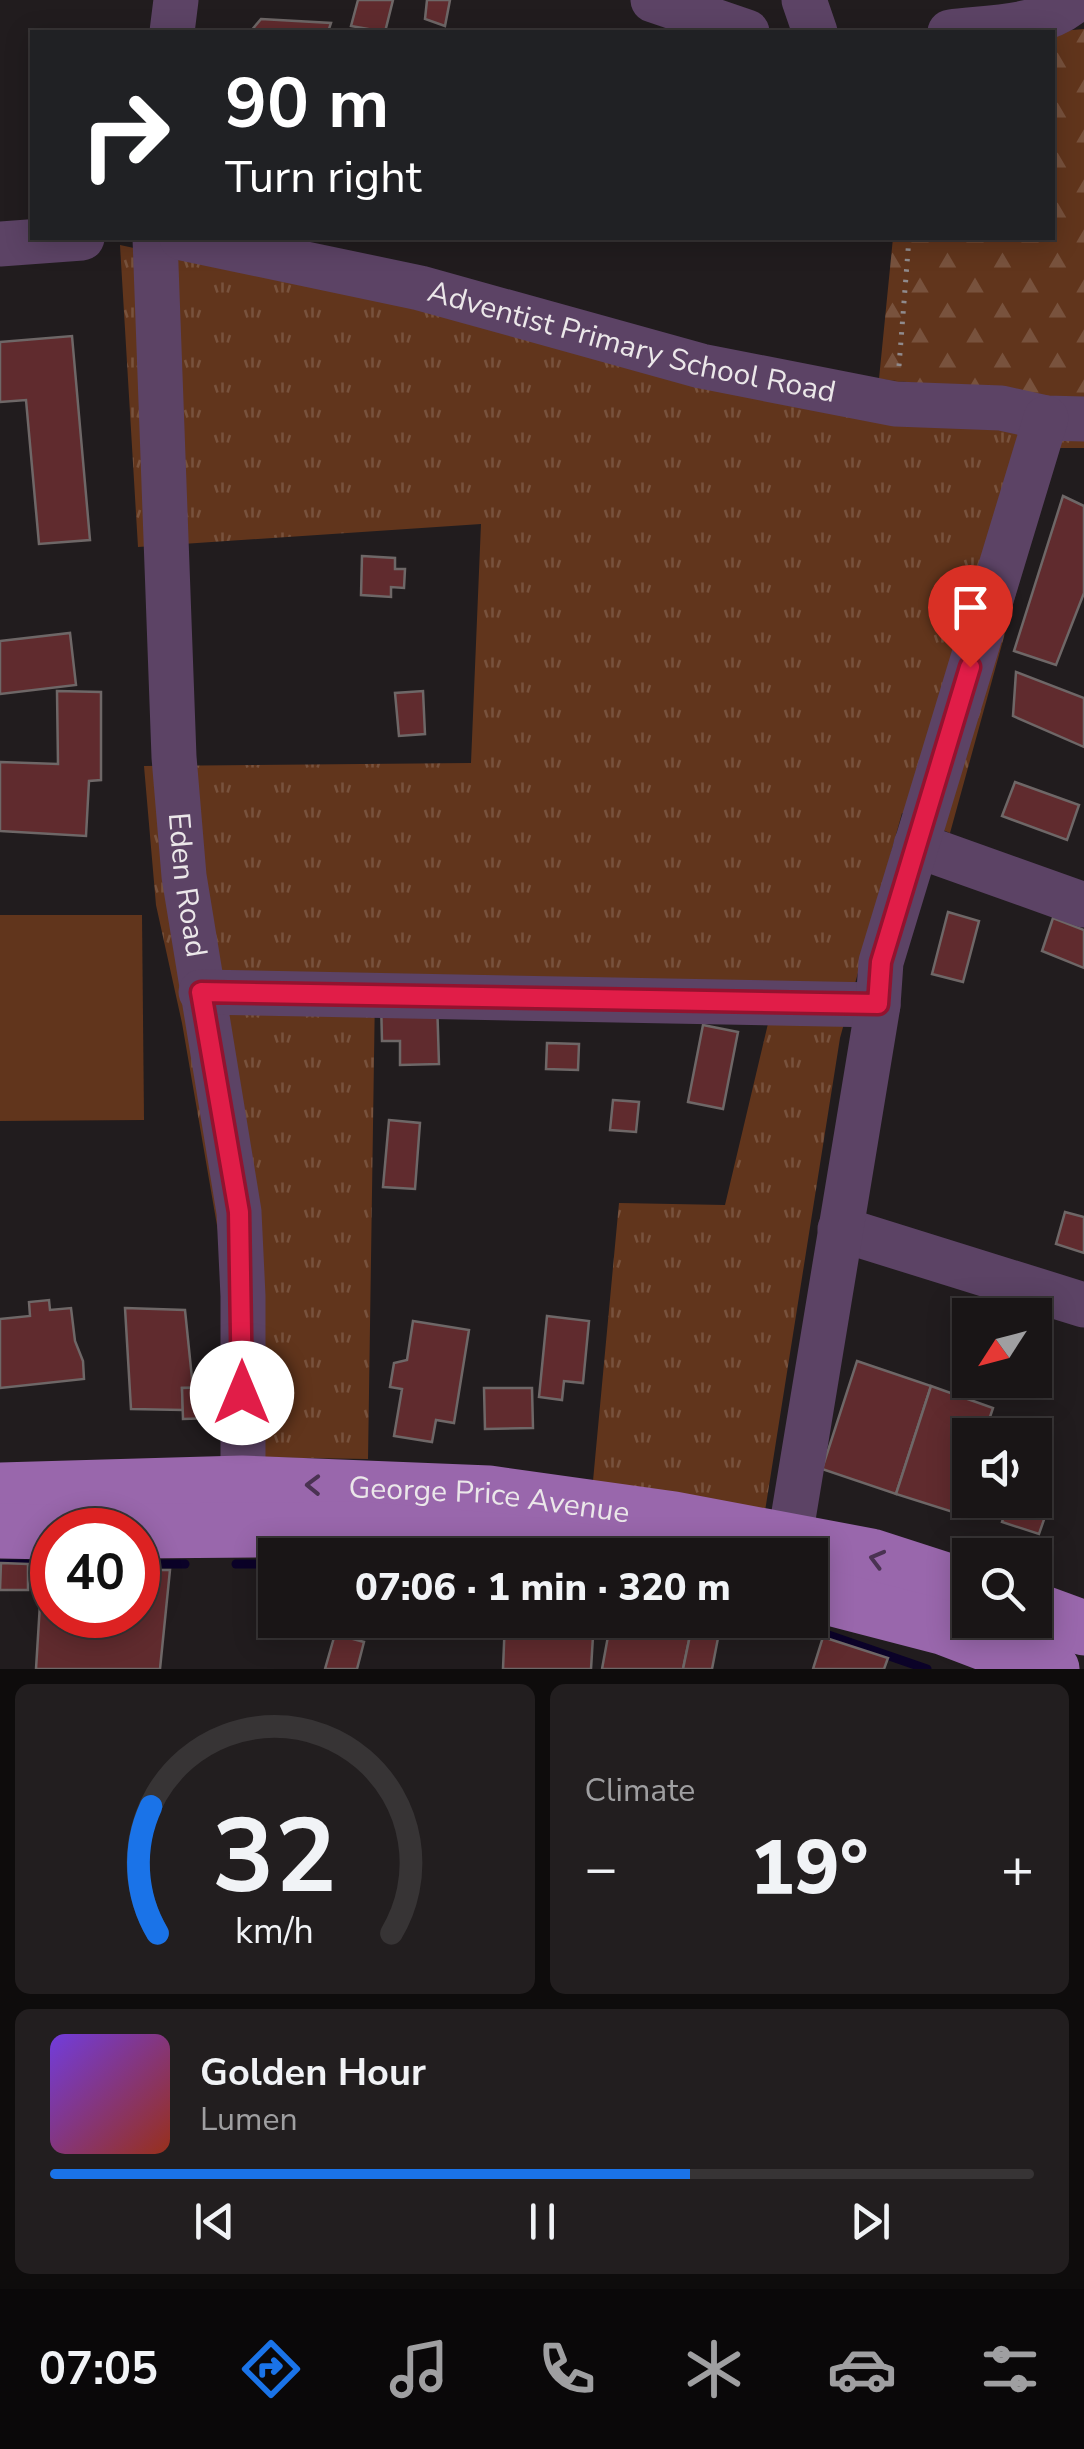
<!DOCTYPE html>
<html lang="en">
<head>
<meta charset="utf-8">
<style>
	body { margin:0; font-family:"Nunito Sans",sans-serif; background:#221e1f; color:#f1f3f6; height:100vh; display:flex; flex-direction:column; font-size:38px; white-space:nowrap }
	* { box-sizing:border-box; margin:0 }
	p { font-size:32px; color:#9f9fa1 }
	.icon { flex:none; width:55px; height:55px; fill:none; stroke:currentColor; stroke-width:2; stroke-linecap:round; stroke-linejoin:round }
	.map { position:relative; height:1669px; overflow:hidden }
	.sheet { display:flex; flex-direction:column; gap:15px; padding:15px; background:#0e0c0c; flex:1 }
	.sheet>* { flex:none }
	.top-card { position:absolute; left:30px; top:30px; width:1025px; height:210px; border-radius:0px; box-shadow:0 5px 25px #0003,0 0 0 2px #373435; background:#202124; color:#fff; overflow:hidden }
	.needle { width:65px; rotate:234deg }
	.tools { position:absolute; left:952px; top:1298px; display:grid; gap:20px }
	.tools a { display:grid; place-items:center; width:100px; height:100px; border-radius:0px; background:#191516; box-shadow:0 5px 25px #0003,0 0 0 2px #373435; font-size:50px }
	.speed { position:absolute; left:30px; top:1508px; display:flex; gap:20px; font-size:50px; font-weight:700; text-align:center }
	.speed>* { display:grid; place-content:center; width:130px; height:130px; border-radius:50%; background:#191516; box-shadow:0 5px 25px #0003,0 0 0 2px #373435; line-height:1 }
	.speed .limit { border:15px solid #d22; background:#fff; color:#111 }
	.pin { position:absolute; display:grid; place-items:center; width:85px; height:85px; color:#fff; margin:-102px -42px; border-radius:50% 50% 50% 0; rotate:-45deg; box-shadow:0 0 10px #0007 }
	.pin .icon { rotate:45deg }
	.me { position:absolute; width:110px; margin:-55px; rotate:0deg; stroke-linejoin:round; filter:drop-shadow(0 0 8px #0008) }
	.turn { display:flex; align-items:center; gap:35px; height:210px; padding:0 30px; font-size:45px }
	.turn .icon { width:130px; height:130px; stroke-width:2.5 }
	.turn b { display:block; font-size:70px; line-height:85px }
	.big { font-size:75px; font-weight:800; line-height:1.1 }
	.sheet .widget { flex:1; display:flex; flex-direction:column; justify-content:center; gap:15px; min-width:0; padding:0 35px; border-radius:15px; background:#221e1f }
	.sheet .dial { align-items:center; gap:0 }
	.dial svg { height:260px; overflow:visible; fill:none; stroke:#373435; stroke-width:7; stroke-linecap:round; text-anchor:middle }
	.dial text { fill:#f1f3f6; stroke:none }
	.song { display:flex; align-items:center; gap:30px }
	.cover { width:120px; height:120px; border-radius:15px; background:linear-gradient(135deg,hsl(260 70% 55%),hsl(10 70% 35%)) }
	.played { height:10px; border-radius:5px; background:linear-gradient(90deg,#1a73e8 65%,#373435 65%) }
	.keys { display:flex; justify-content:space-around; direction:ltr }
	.heat { display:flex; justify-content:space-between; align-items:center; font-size:55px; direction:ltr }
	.sheet .tiles { flex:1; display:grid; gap:15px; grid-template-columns:1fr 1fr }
	.widget:last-child { grid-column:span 2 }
	.trip { position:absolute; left:258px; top:1538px; width:570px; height:100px; border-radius:0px; background:#191516; box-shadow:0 5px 25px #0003,0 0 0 2px #373435; font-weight:800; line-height:100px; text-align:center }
	.menu { display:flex; height:160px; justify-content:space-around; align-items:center; background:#0a0809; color:#9f9fa1 }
	.menu .icon { width:70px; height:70px }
	.menu .active { color:#1a73e8 }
	.menu b { font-size:45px; color:#f1f3f6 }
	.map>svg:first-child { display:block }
	.grass { fill:url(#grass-tufts) }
	.forest { fill:url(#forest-firs) }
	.pitch { fill:#61351c }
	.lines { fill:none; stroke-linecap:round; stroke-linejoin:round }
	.stream { stroke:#0b0228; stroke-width:9 }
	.building { fill:#602b2e; stroke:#6e6767; stroke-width:2.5 }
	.path { stroke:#908b8d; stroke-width:5; stroke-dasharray:2.5 8; stroke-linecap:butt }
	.minor { stroke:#5c4365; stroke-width:45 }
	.major { stroke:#9967ac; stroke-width:55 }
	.oneway { stroke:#4a3252 }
	.route-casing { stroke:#92132f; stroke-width:25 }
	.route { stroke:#e11d48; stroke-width:18 }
	.labels { text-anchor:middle; stroke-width:10; stroke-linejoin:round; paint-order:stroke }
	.street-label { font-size:30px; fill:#ebe7e9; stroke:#090708 }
</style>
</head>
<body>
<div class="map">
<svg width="1084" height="1669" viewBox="0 0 1084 1669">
	<defs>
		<pattern id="grass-tufts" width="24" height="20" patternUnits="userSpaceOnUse" patternTransform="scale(2.5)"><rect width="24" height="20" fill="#61351c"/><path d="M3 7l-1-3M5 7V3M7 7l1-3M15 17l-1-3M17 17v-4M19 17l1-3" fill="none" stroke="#78523d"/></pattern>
		<pattern id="forest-firs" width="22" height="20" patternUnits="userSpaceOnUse" patternTransform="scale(2.5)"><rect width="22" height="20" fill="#61351c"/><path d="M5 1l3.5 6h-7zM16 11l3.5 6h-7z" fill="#78523d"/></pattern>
	</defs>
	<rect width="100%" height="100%" fill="#211c1e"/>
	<polygon class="grass" points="120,245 875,409 879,379 1084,401 1084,448 1056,448 950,833 902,813 840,1038 765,1511 593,1481 619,1203 725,1205 776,990 375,991 368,1459 233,1457 219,1237 182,1023 156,905 144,766 471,763 481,524 138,547"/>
	<polygon class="forest" points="1084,29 1084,401 879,379 893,238 1052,238 1050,32"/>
	<polygon class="pitch" points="0,915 142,915 144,1120 0,1121"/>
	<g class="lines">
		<g class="stream">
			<polyline points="0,1564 52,1564"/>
			<polyline points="138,1564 185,1564"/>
			<polyline points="236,1564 275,1564"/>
			<polyline points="785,1620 927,1669"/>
		</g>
	</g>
	<g class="building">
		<polygon points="358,0 393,0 385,32 351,26"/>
		<polygon points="427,0 450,0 445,26 425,19"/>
		<polygon points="261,19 331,23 328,32 250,32"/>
		<polygon points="72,336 90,540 39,544 26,400 0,402 0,342"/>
		<polygon points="1063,496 1084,506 1084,593 1056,665 1014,651"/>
		<polygon points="362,556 395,558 395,569 405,569 404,588 391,587 391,597 361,595"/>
		<polygon points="70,633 76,685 0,694 0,641"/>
		<polygon points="1016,672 1084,698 1084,747 1013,716"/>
		<polygon points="57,691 101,692 101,780 89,781 86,836 0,831 0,762 58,764"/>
		<polygon points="423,691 425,734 399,736 395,693"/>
		<polygon points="1015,782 1079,805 1067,840 1002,816"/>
		<polygon points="948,912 979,921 963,982 932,974"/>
		<polygon points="1053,918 1084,930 1084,968 1042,951"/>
		<polygon points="437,1000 439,1064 400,1065 400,1041 382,1041 381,1001"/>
		<polygon points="703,1025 738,1032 723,1109 688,1102"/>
		<polygon points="547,1043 579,1044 578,1070 546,1069"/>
		<polygon points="613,1100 639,1102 636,1132 610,1130"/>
		<polygon points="389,1120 420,1123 415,1189 383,1187"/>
		<polygon points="1065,1212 1084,1217 1084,1253 1056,1244"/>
		<polygon points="49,1300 50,1310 71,1308 75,1341 83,1361 84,1379 0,1388 0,1319 30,1316 29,1302"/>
		<polygon points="125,1308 185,1310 193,1388 182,1388 183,1410 131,1409"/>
		<polygon points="547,1316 589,1321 583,1383 564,1381 562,1400 539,1397"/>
		<polygon points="413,1321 469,1330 454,1423 436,1420 432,1442 394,1436 402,1389 390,1387 394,1363 407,1360"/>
		<polygon points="857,1361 931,1386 896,1494 822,1469"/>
		<polygon points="931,1386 993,1408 984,1435 970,1435 970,1474 956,1513 896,1494"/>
		<polygon points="215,1387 215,1418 183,1419 182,1388"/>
		<polygon points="484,1388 532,1388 533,1428 485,1429"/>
		<polygon points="1009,1500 1024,1500 1048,1508 1039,1534 1002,1522"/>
		<polygon points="1,1563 28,1564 28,1590 0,1590"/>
		<polygon points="138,1570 170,1570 160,1669 36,1669 42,1571 52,1571 52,1615 138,1615"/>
		<polygon points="505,1620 594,1620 591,1669 503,1669"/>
		<polygon points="611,1620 693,1621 683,1669 602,1669"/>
		<polygon points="693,1621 720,1628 712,1669 683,1669"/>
		<polygon points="335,1634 364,1642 357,1669 325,1669"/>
		<polygon points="823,1637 888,1658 884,1669 813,1669"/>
	</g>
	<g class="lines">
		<polyline class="path" points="899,366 909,238"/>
		<g class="minor">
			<polyline points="653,0 747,32"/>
			<polyline points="804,0 815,32"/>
			<polyline points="172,32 176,0"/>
			<path d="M 950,32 C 989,27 1046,28 1075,0"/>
			<path id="s1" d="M 155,238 L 174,757 L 184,876 L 239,1212 L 243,1296 L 243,1518"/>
			<path id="s2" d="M 182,238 L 420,288 L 701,366 L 895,404 L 1001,408 L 1046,418 L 1084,419"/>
			<polyline points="0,244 82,238"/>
			<polyline points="916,845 1084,905"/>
			<polyline points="201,992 878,1005"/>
			<polyline points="840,1229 1084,1305"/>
			<polyline points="787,1555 878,1005 881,962 1046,418"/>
		</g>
		<g class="major">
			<path id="s3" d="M 0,1490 L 242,1483 L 489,1493 L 674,1519 L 871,1556 L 970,1588"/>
			<polyline points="0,1531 52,1532"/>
			<polyline points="138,1531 362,1529 511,1542 614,1555"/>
			<polyline points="810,1593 945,1628 1052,1669"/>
			<polyline points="1035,1610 1084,1628"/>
		</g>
	</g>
	<defs><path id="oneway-chevron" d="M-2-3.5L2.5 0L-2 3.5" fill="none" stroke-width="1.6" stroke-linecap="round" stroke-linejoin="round" transform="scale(2.5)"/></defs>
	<g class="oneway">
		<use href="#oneway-chevron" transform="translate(313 1485) rotate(-179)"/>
		<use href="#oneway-chevron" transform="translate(877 1559) rotate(-165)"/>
	</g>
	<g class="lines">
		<defs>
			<polyline id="route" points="242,1393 239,1212 201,992 878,1004 881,962 970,667"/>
		</defs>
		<use href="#route" class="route-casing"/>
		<use href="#route" class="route"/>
	</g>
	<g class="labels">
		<g class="street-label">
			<text dy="10" stroke="none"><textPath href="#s2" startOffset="462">Adventist Primary School Road</textPath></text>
			<text dy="10" stroke="none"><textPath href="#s1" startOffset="648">Eden Road</textPath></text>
			<text dy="10" stroke="none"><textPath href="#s3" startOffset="490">George Price Avenue</textPath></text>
		</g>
	</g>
</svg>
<div class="tools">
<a><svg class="needle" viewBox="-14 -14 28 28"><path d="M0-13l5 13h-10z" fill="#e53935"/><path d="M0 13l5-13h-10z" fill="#9f9fa1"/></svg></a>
<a><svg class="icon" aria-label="sound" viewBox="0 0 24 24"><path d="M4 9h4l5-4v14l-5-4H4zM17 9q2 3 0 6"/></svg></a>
<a><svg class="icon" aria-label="search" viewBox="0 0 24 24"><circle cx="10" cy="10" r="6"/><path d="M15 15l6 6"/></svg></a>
</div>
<div class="speed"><div class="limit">40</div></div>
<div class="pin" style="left:970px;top:667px;background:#d93025"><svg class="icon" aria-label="arrive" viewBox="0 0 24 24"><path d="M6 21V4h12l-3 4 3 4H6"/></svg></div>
<svg class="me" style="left:242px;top:1393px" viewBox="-20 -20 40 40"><circle r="19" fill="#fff"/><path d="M0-13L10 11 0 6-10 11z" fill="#e11d48"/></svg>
<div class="trip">07:06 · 1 min · 320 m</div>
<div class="top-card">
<div class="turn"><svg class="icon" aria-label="right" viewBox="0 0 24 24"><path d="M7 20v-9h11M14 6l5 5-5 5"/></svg><div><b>90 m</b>Turn right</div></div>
</div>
</div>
<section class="sheet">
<div class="tiles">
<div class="widget dial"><svg viewBox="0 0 100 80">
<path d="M14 69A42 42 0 1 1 86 69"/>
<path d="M14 69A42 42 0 0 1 12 30" stroke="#1a73e8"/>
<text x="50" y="56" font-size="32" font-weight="700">32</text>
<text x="50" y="72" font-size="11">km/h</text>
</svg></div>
<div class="widget"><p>Climate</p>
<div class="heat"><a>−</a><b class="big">19°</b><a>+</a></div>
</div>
<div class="widget">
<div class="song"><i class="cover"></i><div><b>Golden Hour</b><p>Lumen</p></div></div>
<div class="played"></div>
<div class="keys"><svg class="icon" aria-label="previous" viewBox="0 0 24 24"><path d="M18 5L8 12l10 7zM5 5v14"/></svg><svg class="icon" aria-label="pause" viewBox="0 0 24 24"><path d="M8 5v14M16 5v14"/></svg><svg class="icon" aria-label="next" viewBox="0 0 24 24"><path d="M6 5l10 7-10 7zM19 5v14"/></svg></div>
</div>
</div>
</section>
<nav class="menu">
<b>07:05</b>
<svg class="icon active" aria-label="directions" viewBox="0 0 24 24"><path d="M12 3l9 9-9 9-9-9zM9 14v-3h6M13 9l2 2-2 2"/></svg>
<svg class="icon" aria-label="music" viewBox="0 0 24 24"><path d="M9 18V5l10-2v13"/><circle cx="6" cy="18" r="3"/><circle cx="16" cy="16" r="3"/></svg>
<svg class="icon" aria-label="phone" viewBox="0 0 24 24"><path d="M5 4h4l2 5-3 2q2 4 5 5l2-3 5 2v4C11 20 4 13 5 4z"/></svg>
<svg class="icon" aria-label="climate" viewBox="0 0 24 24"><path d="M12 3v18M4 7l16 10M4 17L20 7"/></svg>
<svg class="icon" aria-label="car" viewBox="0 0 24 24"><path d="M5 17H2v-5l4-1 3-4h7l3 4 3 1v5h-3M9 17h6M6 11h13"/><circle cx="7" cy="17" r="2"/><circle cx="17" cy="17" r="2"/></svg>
<svg class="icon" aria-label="filters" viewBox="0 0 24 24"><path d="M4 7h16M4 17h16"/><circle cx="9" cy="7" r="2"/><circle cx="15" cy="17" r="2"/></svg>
</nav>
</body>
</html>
